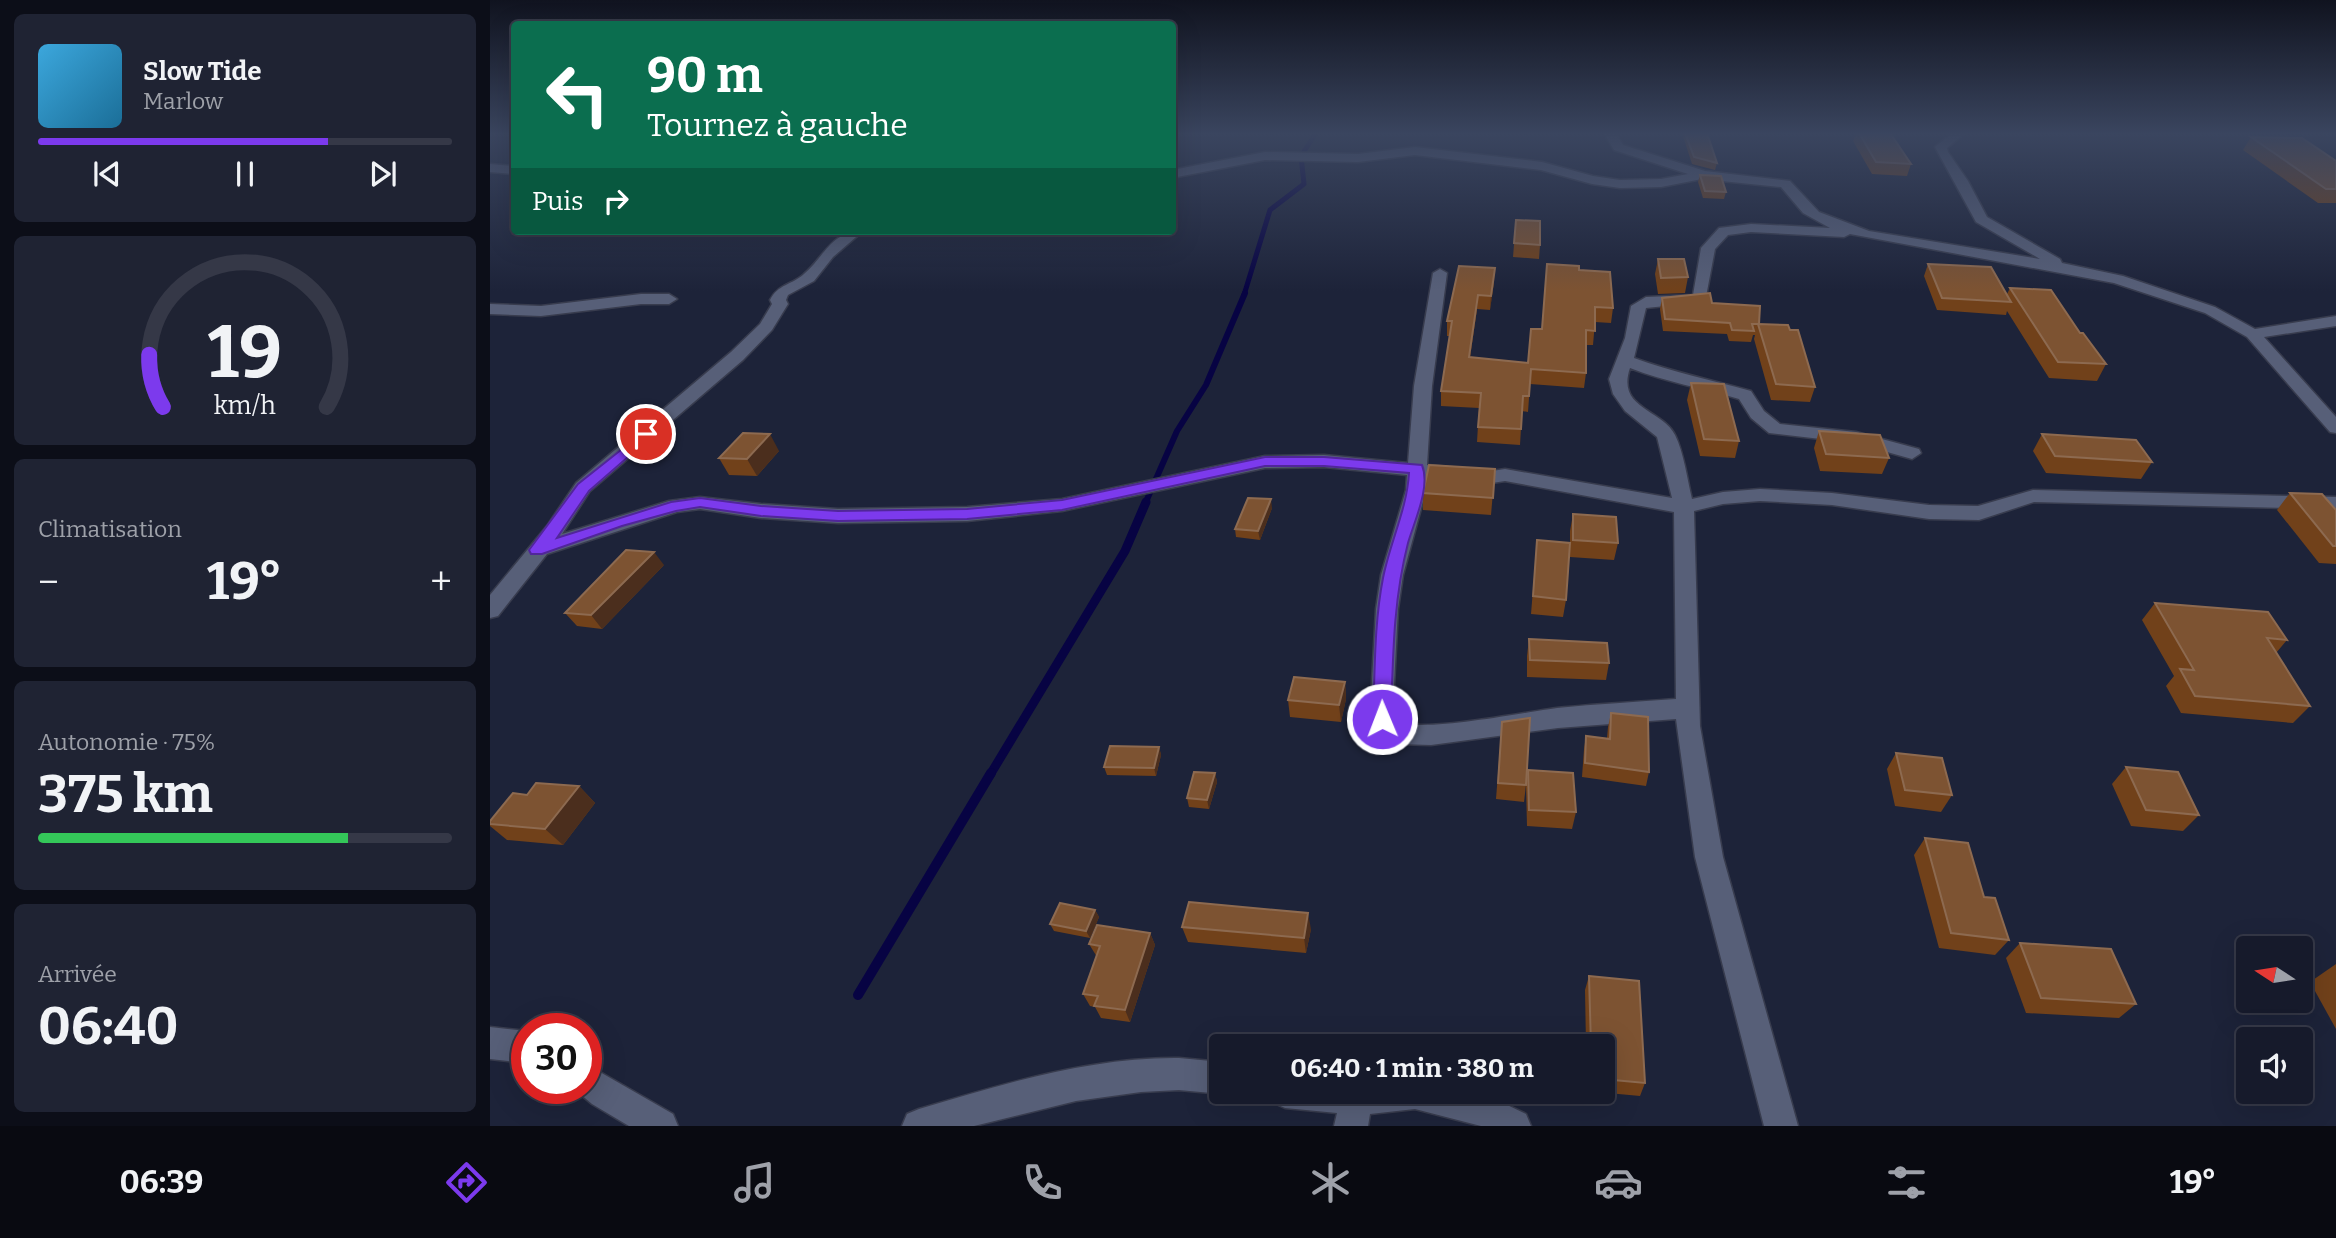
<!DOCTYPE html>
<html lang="fr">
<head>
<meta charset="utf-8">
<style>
	body { margin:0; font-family:Bitter,serif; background:#1f2333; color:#f1f3f6; height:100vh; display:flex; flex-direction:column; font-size:26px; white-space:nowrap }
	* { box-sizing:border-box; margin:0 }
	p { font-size:23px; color:#9ea1a9 }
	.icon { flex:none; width:38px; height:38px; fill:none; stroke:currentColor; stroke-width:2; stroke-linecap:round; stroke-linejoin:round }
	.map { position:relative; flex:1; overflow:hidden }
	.drawer { display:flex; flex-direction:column; gap:14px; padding:14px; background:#0c0e18; width:490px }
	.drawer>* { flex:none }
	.banner { position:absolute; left:21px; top:21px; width:665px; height:214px; border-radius:7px; box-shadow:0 7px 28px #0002,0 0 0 2px #353847; background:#0b6e4f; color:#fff; overflow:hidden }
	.needle { width:46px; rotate:282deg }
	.fabs { position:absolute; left:1746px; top:936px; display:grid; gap:14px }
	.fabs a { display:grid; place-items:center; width:77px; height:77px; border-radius:7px; background:#161a2b; box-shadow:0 7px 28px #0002,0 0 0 2px #353847; font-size:35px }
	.speed { position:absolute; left:21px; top:1013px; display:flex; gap:14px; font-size:35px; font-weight:700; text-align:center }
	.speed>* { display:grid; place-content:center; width:91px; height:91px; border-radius:50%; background:#161a2b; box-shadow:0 7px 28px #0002,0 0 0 2px #353847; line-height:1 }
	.speed .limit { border:10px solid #d22; background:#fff; color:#111 }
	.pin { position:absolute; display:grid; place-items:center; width:60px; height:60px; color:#fff; margin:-30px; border:4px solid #fff; border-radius:50%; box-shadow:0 2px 7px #0007 }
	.me { position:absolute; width:77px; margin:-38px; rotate:359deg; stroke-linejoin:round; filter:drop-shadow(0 0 5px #0008) }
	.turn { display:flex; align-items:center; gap:24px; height:147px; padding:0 21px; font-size:32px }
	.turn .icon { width:91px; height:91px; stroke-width:2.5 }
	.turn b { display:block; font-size:49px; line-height:60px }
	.then { display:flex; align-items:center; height:66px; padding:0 21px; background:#0003; gap:14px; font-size:26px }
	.big { font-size:52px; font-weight:700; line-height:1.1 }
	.drawer .widget { flex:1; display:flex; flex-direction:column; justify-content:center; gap:10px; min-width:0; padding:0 24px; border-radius:10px; background:#1f2333 }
	.drawer .dial { align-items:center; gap:0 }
	.dial svg { height:182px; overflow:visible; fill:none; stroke:#353847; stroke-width:7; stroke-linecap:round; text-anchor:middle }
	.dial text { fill:#f1f3f6; stroke:none }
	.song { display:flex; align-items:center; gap:21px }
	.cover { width:84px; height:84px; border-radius:10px; background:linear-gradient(135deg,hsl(200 70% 55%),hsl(200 70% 35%)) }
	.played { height:7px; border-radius:4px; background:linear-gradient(90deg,#7c3aed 70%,#353847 70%) }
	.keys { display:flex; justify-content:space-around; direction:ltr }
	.heat { display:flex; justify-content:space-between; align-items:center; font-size:38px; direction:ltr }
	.charge { height:10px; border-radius:5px; background:linear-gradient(90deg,#34c759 75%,#353847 0) }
	.trip { position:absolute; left:719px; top:1034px; width:406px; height:70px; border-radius:7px; background:#161a2b; box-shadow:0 7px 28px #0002,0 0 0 2px #353847; font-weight:700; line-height:70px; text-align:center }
	.dock { display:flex; height:112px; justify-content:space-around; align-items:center; background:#090a11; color:#9ea1a9 }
	.dock .icon { width:49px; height:49px }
	.dock .current { color:#7c3aed }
	.dock b { font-size:32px; color:#f1f3f6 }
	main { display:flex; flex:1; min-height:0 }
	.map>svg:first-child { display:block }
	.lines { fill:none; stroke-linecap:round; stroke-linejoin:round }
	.stream-far3 { stroke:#070343; stroke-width:5 }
	.stream-far2 { stroke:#070343; stroke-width:6 }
	.stream-far1 { stroke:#070343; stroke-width:9 }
	.stream { stroke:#070343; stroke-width:10 }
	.minor-casing { stroke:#383c4e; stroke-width:3 }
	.minor { fill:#575f78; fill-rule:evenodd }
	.wall { fill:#71411a }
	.shaded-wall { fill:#4b2e1d }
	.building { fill:#7d5332; stroke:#8d6a50; stroke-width:2 }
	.route { fill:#7c3aed; stroke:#51269a; stroke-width:2 }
</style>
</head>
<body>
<main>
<section class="drawer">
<div class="widget">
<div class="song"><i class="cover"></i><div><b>Slow Tide</b><p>Marlow</p></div></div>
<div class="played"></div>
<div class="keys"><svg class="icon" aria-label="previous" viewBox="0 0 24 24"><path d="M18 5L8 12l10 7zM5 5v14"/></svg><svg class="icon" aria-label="pause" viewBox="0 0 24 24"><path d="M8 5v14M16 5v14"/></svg><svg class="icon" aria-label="next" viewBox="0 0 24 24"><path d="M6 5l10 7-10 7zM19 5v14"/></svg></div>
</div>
<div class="widget dial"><svg viewBox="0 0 100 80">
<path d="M14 69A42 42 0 1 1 86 69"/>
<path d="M14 69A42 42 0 0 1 8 46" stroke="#7c3aed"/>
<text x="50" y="56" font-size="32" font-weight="700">19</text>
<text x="50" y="72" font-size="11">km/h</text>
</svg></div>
<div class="widget"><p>Climatisation</p>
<div class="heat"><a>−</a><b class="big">19°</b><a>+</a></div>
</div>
<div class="widget"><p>Autonomie · 75%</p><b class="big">375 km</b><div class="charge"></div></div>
<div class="widget"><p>Arrivée</p><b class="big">06:40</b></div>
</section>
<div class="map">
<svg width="1846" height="1126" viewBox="0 0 1846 1126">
	<rect width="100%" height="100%" fill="#1d2339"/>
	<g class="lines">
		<polyline class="stream-far3" points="754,295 780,210 814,184 811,156 826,133"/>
		<polyline class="stream-far2" points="655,504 687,431 716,385 755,293"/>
		<polyline class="stream-far1" points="500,775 635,551 656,502"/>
		<polyline class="stream" points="368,995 501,773"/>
		<defs>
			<g id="minor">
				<path d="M 1114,133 L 1126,133 L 1133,145 L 1215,171 L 1300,181 L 1329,212 L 1379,231 L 1550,259 L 1486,222 L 1445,147 L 1462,133 L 1475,133 L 1457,148 L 1458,152 L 1478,181 L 1497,217 L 1570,259 L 1572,263 L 1633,276 L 1725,307 L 1765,329 L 1846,316 L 1846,326 L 1774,337 L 1846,417 L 1846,433 L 1840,432 L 1757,337 L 1715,313 L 1624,283 L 1360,234 L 1354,237 L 1261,232 L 1238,235 L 1225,249 L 1215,302 L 1156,308 L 1144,358 C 1182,372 1222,380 1261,391 L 1274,411 L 1290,424 L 1366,432 L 1429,449 L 1431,453 L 1422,459 L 1365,443 L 1279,433 L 1261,418 L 1249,399 C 1212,388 1176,382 1140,368 C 1126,409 1172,409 1185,435 C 1194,453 1197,479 1202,499 L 1233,492 L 1270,489 L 1342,493 L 1439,505 L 1488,506 L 1543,490 L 1846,497 L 1846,509 L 1544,502 L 1489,520 L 1439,519 L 1342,505 L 1270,501 L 1233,504 L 1204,511 L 1210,726 L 1233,857 L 1308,1126 L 1274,1126 L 1205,857 L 1186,719 L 1068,728 L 941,745 L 907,744 L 888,735 L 880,718 L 886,609 L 891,575 L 916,490 L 917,475 L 834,467 L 775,468 L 572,511 L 477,521 L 348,523 L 271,518 L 210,509 L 187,512 L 57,554 L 8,616 L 0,618 L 0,595 L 57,526 L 86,483 L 241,352 L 270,324 L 282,304 L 280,300 C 288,284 302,285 314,274 C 335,256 341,231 373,231 L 343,257 L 324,281 L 298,295 L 296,300 L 298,304 L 282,330 L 253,360 L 100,491 L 72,534 L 179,501 L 210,497 L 271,504 L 348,509 L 477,507 L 572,499 L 775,456 L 834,455 L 918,463 L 924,386 L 943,273 L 950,269 L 957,273 L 942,386 L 937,465 L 1002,471 L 1015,469 L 1182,498 L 1167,437 L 1135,411 L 1123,394 L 1119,379 L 1135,338 L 1141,306 L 1156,297 L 1203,295 L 1211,248 L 1229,228 L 1261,224 L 1340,228 L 1313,213 L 1291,187 L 1212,179 L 1171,187 L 1130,188 L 1102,184 L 1051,170 L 925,155 L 868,162 L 775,160 L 682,178 L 682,170 L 775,152 L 868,154 L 925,147 L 1052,162 L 1103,176 L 1130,180 L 1171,179 L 1198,174 L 1124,150 ZM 936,477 L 1002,483 L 1015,481 L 1184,512 L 1186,699 C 1146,702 1106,704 1067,708 C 1036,712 928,734 906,721 L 904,685 L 908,609 L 913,575 L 936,490 Z"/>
				<polygon points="0,164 24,166 24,174 0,172"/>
				<polygon points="151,294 179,294 187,299 179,304 151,304 51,316 0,314 0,304 51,306"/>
				<polygon points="0,1027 37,1031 37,1063 0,1059"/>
				<path d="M 689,1058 L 732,1062 L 732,1092 L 737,1092 L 732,1094 L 689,1090 L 651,1092 L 586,1101 L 484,1126 L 412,1126 L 417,1114 L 429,1109 C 513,1084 601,1057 689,1058 Z"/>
				<polygon points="96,1064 183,1114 188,1126 139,1126 102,1104 83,1088 96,1088"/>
				<polygon points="779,1092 990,1092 1036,1114 1041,1126 991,1126 925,1109 880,1114 878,1126 844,1126 847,1113 795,1108 784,1103"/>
			</g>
		</defs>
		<use href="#minor" class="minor-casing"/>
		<use href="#minor" class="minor"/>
	</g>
	<g class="wall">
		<polygon points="1192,133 1217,133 1227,163 1225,170 1202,164"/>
		<polygon points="1366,133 1400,133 1421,164 1417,176 1382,174 1363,141"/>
		<polygon points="1761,137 1846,161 1846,203 1828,203 1753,150"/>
		<polygon points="1210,175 1236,192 1234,199 1213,198 1208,182"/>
		<polygon points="1026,220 1050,245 1049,259 1023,257"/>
		<polygon points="1168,259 1198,277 1195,293 1168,294 1165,274"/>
		<polygon points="1438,264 1517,294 1520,288 1590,333 1616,364 1607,381 1559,378 1517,311 1516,315 1447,310 1434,276"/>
		<polygon points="1089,270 1123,308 1121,323 1105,322 1103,345 1096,345 1096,373 1094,388 1040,384 1038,412 1032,411 1030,445 987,442 989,408 951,406 951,391 960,336 957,336 957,321 1004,282 1000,310 987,309 980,357 1038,363 1052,329"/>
		<polygon points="1172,298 1222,303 1269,324 1325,387 1320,402 1281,400 1264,339 1265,335 1263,335 1261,342 1239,341 1237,334 1173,331 1170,309"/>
		<polygon points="1201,383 1249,441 1245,458 1210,456 1197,400"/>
		<polygon points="1329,431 1399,458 1392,474 1330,471 1324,448"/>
		<polygon points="1552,434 1662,462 1651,479 1556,473 1543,451"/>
		<polygon points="289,451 267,476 239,475 229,458"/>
		<polygon points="1005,469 1001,515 933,510 933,493"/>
		<polygon points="1800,493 1846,510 1846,564 1829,563 1787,510"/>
		<polygon points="782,508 770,540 746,537 745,529"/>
		<polygon points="1083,514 1128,543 1124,560 1080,557 1080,544 1076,600 1073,617 1041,614 1047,540 1080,543 1080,531"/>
		<polygon points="174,565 112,629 87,626 75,613"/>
		<polygon points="1665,603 1797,640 1786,653 1820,706 1803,723 1691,713 1676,686 1684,676 1652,620"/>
		<polygon points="1039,639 1119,663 1116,680 1037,677 1037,656"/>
		<polygon points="855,682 856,699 851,722 800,717 798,700"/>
		<polygon points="1121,713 1159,772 1156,786 1092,777 1094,749 1096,736 1117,738 1118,727"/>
		<polygon points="1012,722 1036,785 1034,802 1006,799"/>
		<polygon points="669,747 671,755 666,776 617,775 614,767"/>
		<polygon points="1406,753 1462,795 1451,812 1405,806 1397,769"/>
		<polygon points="1636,767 1709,815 1693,831 1641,826 1622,784"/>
		<polygon points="1038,770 1086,812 1082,829 1037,826 1036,787"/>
		<polygon points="725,773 727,782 719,809 699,807 697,798"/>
		<polygon points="89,786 105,803 73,845 17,840 0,826 0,824 37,795"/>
		<polygon points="1435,838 1494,897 1519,940 1505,955 1449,948 1424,855"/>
		<polygon points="605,910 609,917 600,938 564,931 560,924"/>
		<polygon points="692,927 821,929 816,953 698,942"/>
		<polygon points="660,933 665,945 640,1022 611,1018 605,1007 600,1006 593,994 607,957 599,944"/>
		<polygon points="1530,943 1646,1004 1629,1018 1536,1013 1516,958"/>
		<polygon points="1846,964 1846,1029 1820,982"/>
		<polygon points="1099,976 1155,1083 1150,1096 1107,1092 1113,1092 1113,1046 1096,1046 1095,990"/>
	</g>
	<g class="shaded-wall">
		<polygon points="1005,268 1004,282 1000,310 1001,296"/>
		<polygon points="988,295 987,309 978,372 979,357"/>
		<polygon points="280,434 289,451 267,476 257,459"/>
		<polygon points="781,499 782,508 770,540 768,531"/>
		<polygon points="164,552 174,565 112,629 101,615"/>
		<polygon points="855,682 856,699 851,722 849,705"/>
		<polygon points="669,747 671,755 666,776 664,768"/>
		<polygon points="725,773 727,782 719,809 717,800"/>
		<polygon points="89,786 105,803 73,845 55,829"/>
		<polygon points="605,910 609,917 600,938 596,931"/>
		<polygon points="818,913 821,929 816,953 814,938"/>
		<polygon points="660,933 665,945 640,1022 635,1010"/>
	</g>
	<g class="building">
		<polygon points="1195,133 1217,133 1227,163 1204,157"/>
		<polygon points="1369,133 1400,133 1421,164 1386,162"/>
		<polygon points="1761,137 1812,138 1846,161 1846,189 1836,189"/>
		<polygon points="1210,175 1231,176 1236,192 1215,191"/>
		<polygon points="1026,220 1050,221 1050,245 1024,243"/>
		<polygon points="1168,259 1194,259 1198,277 1171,278"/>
		<polygon points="1057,264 1089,266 1089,270 1120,272 1123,308 1105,307 1105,331 1096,330 1096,373 1041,369 1039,396 1033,396 1031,429 988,427 991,393 951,391 962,321 957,321 969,266 1005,268 1001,296 988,295 979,357 1038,363 1041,329 1052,329"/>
		<polygon points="1438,264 1501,267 1521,302 1452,298"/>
		<polygon points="1520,288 1561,290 1590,333 1593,333 1616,364 1568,362"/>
		<polygon points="1220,293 1222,303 1270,306 1269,324 1262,324 1264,331 1242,330 1240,323 1175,319 1172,298"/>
		<polygon points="1268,324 1298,325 1300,330 1308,330 1325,387 1286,384"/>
		<polygon points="1201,383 1234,384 1249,441 1214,439"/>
		<polygon points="1329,431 1390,435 1399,458 1336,454"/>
		<polygon points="253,433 280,434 257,459 229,458"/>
		<polygon points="1552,434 1646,440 1662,462 1565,456"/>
		<polygon points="939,465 1005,469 1003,498 933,493"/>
		<polygon points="1800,493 1832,494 1846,510 1846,546 1843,546"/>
		<polygon points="758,498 781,499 768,531 745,529"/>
		<polygon points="1083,514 1126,517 1128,543 1083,540"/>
		<polygon points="1047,540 1080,543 1076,600 1043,596"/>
		<polygon points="136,550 164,552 101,615 75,613"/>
		<polygon points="1665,603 1778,612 1797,640 1777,638 1820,706 1705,696 1690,669 1704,670"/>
		<polygon points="1039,639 1117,643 1119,663 1040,660"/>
		<polygon points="804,677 855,682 849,705 798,700"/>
		<polygon points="1121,713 1158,717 1159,772 1095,763 1096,736 1120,739"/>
		<polygon points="1040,718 1036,785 1008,783 1012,722"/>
		<polygon points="620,746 669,747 664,768 614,767"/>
		<polygon points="1406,753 1452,758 1462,795 1415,790"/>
		<polygon points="1636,767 1688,772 1709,815 1656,810"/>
		<polygon points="1038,770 1083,773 1086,812 1039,810"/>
		<polygon points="704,772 725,773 717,800 697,798"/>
		<polygon points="46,783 89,786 55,829 0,824 0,821 23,793 37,795"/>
		<polygon points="1435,838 1478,843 1494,897 1505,898 1519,940 1461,933"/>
		<polygon points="699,902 818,913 814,938 692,927"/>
		<polygon points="570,903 605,910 596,931 560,924"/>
		<polygon points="607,925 660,933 635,1010 604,1006 608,996 593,994 610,946 599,944"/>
		<polygon points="1530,943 1621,949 1646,1004 1551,998"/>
		<polygon points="1099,976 1149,981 1155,1083 1113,1079 1113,1046 1101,1046"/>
	</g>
	<linearGradient id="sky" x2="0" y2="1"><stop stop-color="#10131f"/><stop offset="0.46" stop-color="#3a455f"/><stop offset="1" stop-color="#3a455f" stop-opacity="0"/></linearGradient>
	<rect width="1846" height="291" fill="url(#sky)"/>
	<path class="route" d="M 156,430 L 161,431 L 161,437 L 99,491 L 67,538 L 181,502 L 210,498 L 271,506 L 348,511 L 477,509 L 572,500 L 775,457 L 834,457 L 932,465 C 941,487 924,522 918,543 C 903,601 903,659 901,719 L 899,724 L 892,726 L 886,724 L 883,719 C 885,672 884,624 893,578 C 900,542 917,509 919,473 L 834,466 L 775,466 L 572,510 L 477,519 L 348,521 L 271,516 L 210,507 L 186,511 L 132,526 L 52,554 L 41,554 L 39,550 L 88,484 Z"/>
</svg>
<div class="fabs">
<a><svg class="needle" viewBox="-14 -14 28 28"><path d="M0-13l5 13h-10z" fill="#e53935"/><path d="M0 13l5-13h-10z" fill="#9ea1a9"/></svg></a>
<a><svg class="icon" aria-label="sound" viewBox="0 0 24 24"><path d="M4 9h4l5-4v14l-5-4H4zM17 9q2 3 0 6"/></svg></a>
</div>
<div class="speed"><div class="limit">30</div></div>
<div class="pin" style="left:156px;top:434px;background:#d93025"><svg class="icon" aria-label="arrive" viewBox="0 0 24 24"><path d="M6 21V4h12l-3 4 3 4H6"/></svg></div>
<svg class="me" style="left:892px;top:719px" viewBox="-20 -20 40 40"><circle r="17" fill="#7c3aed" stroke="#fff" stroke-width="3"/><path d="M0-11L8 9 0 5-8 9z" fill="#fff"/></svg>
<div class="trip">06:40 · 1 min · 380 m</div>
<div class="banner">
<div class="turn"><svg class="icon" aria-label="left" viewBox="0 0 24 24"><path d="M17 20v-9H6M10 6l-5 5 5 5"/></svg><div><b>90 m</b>Tournez à gauche</div></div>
<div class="then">Puis<svg class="icon" aria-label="right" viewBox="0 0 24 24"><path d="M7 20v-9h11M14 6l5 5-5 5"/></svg></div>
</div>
</div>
</main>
<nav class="dock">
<b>06:39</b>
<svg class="icon current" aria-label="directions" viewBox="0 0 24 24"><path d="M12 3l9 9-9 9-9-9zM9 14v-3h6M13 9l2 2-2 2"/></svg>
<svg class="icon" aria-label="music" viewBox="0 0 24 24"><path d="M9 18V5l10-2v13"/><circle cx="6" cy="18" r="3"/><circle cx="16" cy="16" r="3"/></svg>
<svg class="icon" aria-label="phone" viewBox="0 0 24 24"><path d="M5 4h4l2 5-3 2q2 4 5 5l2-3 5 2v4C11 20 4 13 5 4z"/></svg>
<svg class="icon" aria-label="climate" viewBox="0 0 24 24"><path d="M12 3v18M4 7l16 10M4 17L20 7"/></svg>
<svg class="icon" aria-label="car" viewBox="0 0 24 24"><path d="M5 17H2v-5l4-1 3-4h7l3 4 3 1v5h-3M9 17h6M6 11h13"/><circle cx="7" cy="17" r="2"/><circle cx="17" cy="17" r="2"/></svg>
<svg class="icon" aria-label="filters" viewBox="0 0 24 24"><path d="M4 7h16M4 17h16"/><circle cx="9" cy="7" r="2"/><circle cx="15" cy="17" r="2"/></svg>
<b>19°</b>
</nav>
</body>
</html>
